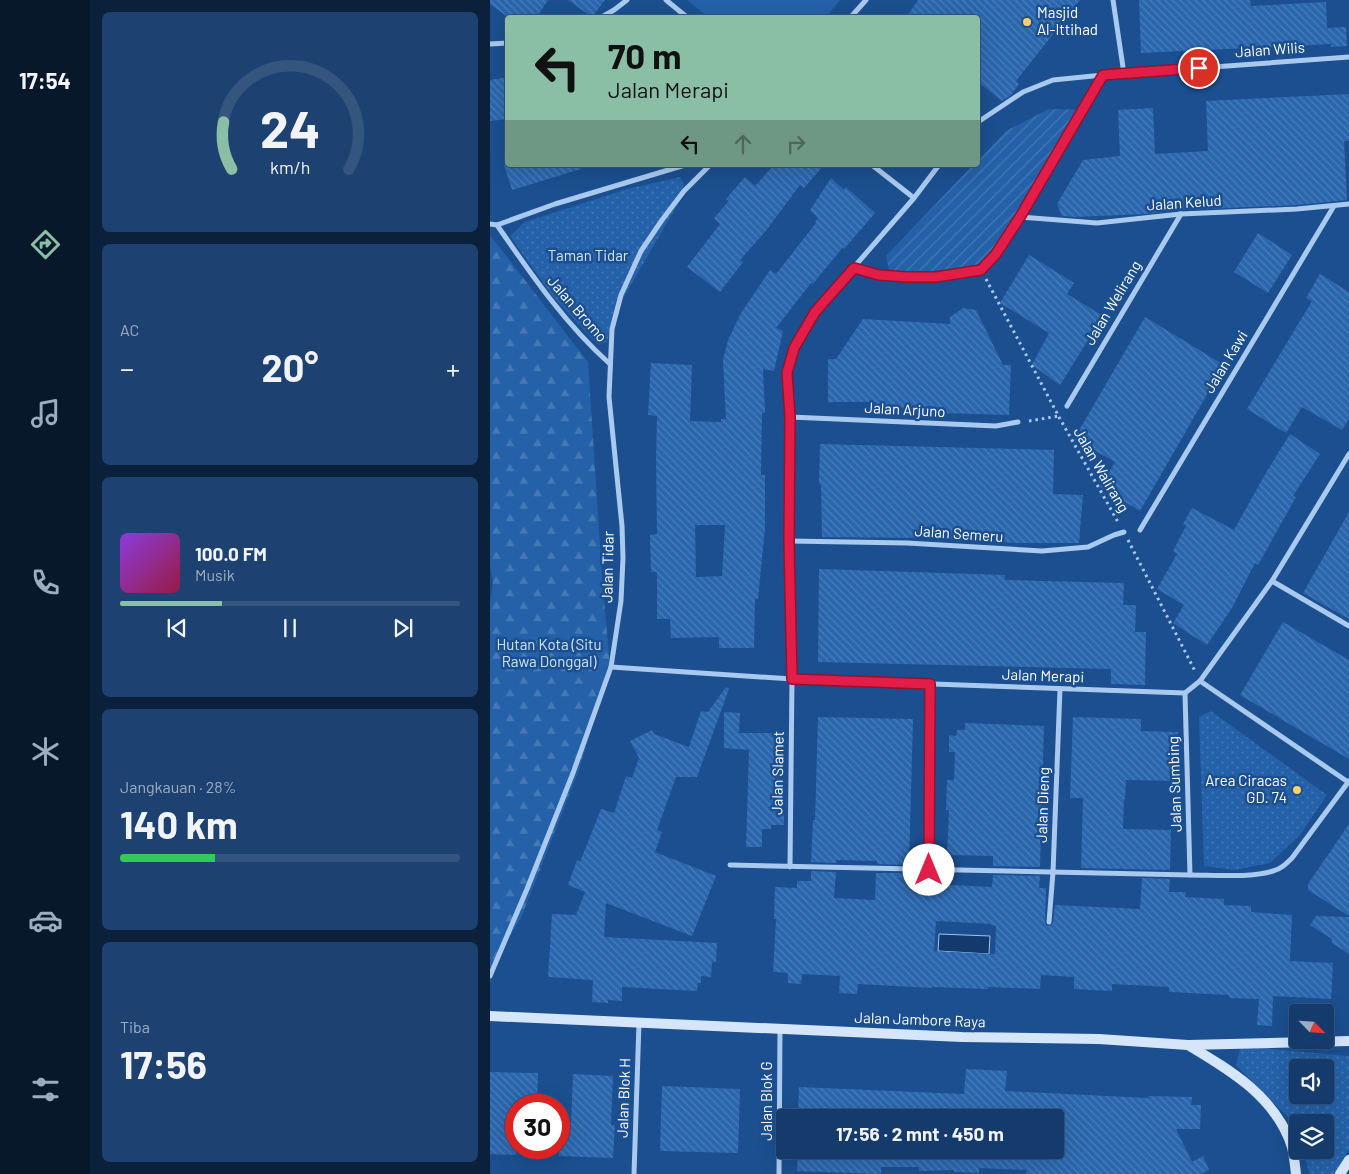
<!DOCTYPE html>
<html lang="id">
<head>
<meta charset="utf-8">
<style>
	body { margin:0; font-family:Barlow,sans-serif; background:#1d4271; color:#f1f3f6; height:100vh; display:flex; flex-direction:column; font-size:19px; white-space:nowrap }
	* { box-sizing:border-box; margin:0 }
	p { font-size:16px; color:#9dadc1 }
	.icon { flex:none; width:28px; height:28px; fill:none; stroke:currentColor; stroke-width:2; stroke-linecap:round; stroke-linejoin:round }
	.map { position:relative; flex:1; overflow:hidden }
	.sheet { display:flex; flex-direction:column; gap:12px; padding:12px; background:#0b203b; width:400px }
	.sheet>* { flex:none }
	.top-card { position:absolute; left:15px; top:15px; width:475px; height:152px; border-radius:5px; box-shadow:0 5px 20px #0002,0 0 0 1px #33557e; background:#8abfa5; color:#111; overflow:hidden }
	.needle { width:32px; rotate:115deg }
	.controls { position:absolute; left:799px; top:1004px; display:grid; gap:10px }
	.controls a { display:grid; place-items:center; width:45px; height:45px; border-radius:5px; background:#143b6b; box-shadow:0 5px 20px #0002,0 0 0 1px #33557e; font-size:25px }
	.speed { position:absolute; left:15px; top:1094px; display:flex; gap:10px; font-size:25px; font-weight:700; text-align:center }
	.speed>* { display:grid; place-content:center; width:65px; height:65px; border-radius:50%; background:#143b6b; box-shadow:0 5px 20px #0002,0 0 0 1px #33557e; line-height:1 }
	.speed .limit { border:8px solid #d22; background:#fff; color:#111 }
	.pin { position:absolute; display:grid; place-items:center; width:42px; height:42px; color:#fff; margin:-21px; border:2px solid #fff; border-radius:50%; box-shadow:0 1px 5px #0007 }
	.me { position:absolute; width:55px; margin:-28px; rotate:0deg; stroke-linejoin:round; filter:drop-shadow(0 0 4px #0008) }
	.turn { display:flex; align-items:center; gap:18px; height:105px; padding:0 20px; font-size:22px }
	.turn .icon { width:65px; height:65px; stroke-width:2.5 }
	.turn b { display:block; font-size:35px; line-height:42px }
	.lanes { display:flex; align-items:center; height:48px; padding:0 20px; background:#0003; justify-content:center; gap:25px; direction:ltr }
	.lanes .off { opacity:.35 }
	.big { font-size:38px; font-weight:700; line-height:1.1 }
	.sheet .tile { flex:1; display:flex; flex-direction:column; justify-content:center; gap:8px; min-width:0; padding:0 18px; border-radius:8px; background:#1d4271 }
	.sheet .dial { align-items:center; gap:0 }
	.dial svg { height:130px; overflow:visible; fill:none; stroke:#33557e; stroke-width:7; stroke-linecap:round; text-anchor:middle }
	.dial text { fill:#f1f3f6; stroke:none }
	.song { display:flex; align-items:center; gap:15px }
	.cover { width:60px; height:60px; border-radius:8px; background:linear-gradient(135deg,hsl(270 70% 55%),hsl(340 70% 35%)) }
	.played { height:5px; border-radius:2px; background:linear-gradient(90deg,#8abfa5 30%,#33557e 30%) }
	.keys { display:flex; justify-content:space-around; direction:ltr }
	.heat { display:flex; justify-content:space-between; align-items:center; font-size:28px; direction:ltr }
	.charge { height:8px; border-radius:4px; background:linear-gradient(90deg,#34c759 28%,#33557e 0) }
	.trip { position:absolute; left:286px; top:1109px; width:288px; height:50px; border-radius:5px; background:#143b6b; box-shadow:0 5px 20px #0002,0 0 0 1px #33557e; font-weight:700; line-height:50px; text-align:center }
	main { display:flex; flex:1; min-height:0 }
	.dock { display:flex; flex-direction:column; width:90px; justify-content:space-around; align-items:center; background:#08182b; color:#9dadc1 }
	.dock .icon { width:35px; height:35px }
	.dock .current { color:#8abfa5 }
	.dock b { font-size:22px; color:#f1f3f6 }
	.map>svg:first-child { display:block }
	.grass { fill:url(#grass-dots); fill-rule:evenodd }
	.forest { fill:url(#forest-firs) }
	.garden { fill:url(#garden-furrows) }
	.pitch { fill:#2461a8 }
	.water { fill:#123a6d; stroke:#9cc4f0 }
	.building { fill:url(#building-back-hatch); fill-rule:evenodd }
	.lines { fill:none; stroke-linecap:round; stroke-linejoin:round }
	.path { stroke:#a9c9ee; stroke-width:3; stroke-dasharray:2.5 4; stroke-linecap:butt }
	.street { stroke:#a9c9ee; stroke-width:5 }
	.secondary { stroke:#d6e6fa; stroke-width:10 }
	.route-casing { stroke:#92132f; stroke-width:12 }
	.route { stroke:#e11d48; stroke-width:9 }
	.poi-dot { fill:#ffd166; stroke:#1b4f8f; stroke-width:2 }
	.labels { text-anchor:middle; stroke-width:5; stroke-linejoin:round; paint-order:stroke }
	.poi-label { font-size:15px; fill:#fff; stroke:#1b4f8f; text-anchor:start }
	.street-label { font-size:15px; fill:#fff; stroke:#1b4f8f }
	.park-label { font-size:15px; fill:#cfe3fa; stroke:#1b4f8f }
</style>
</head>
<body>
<main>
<nav class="dock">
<b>17:54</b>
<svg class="icon current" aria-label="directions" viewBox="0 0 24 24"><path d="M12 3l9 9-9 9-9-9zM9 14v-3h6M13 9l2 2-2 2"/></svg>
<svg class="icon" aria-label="music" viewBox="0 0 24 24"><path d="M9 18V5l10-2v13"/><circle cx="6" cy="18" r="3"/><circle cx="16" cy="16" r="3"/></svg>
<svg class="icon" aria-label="phone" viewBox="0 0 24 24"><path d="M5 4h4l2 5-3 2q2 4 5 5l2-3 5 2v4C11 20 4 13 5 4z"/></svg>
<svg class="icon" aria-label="climate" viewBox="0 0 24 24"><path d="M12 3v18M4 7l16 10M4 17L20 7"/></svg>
<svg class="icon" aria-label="car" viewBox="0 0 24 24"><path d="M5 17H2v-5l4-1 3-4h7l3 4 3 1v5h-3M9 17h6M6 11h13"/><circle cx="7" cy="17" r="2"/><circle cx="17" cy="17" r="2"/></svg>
<svg class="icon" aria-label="filters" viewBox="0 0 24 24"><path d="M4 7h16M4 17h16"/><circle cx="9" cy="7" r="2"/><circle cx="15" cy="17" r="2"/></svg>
</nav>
<section class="sheet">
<div class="tile dial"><svg viewBox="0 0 100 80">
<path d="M14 69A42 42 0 1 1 86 69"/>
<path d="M14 69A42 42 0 0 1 9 40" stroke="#8abfa5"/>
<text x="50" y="56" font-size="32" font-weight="700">24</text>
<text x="50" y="72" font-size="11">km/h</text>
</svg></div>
<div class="tile"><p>AC</p>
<div class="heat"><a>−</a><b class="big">20°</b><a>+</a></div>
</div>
<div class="tile">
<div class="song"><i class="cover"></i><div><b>100.0 FM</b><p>Musik</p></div></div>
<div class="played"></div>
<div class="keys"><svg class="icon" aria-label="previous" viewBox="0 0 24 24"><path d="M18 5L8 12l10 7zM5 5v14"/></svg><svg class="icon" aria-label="pause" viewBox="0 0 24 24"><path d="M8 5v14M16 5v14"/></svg><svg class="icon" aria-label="next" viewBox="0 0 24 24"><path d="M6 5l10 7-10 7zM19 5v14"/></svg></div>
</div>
<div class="tile"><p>Jangkauan · 28%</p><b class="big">140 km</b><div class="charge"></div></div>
<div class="tile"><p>Tiba</p><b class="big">17:56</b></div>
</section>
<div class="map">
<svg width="859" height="1174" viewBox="0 0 859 1174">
	<defs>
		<pattern id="grass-dots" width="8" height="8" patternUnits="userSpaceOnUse" patternTransform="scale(1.25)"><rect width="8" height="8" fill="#2461a8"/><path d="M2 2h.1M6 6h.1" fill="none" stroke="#4579b5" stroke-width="1.8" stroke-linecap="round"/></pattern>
		<pattern id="forest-firs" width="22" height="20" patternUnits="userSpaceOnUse" patternTransform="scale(1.25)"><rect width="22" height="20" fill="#2461a8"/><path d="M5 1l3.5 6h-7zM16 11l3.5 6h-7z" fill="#4579b5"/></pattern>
		<pattern id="garden-furrows" width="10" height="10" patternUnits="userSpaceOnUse" patternTransform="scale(1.25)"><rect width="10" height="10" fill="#2461a8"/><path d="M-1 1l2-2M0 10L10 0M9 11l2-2" fill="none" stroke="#4579b5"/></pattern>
		<pattern id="building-back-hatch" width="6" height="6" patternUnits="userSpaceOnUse" patternTransform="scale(1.25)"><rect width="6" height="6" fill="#2a66ad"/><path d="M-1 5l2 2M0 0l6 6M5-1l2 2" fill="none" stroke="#4a7db9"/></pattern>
	</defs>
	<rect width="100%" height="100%" fill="#1b4f8f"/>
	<g class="grass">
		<polygon points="190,177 196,190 124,314 117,342 108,345 64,298 20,236 35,222 137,189"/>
		<polygon points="721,711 837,795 810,835 780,863 745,870 714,866 709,717"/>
		<path d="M 751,1046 L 859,1056 L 859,1149 L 845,1174 L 820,1174 L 812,1150 L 835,1150 L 835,1122 L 808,1122 L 807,1139 L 799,1118 L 746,1065 ZM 808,1068 L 835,1068 L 835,1095 L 808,1095 Z"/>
	</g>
	<polygon class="forest" points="0,235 98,362 112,576 120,666 89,770 31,918 0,969 0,602 3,583 0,565"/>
	<polygon class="garden" points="559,109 596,110 495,274 459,278 401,279 396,256 483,165 488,165 488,161 516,131"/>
	<polygon class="pitch" points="197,0 350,0 336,17 218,17"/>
	<polygon class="water" points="449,934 500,936 499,954 448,951"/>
	<g class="building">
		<polygon points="0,0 58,0 46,18 19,18 0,4"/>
		<polygon points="78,0 115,0 102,17"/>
		<polygon points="428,0 590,0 526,81 529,84 521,95 512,101 488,82 488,18 416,18"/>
		<polygon points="649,0 760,0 761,6 836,2 837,28 856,27 857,46 841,47 841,44 651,53"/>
		<polygon points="18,77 18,119 0,121 0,80"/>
		<polygon points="859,94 859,141 854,141 857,200 807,205 691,210 655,214 585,217 572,216 567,204 593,160 630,156 628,110 663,108 665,154 718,151 716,101"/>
		<polygon points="14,165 90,165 91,169 22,190"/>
		<polygon points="284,165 334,165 314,188 310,185 275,232 250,260 253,262 230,292 197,267 230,224 224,218 239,201 236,199 255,177 265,186"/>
		<path d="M 341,178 L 354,190 L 356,187 L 385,213 L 354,249 L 353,247 L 323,284 L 321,283 L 286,328 L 293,331 L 284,371 L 273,369 L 275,413 L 272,413 L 271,475 L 275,475 L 275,528 L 268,599 L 265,599 L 264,648 L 229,648 L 229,637 L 181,638 L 180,619 L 167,619 L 167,572 L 161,572 L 160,535 L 167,534 L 166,460 L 167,416 L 158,415 L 161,363 L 202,365 L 200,421 L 231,422 L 231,419 L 236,419 L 233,360 L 238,340 L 251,313 L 280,270 L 286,274 L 326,223 L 325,222 L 328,218 L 320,210 ZM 205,525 L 235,525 L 232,576 L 206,577 Z"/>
		<polygon points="768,233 802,255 778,293 744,272"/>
		<polygon points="539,255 584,283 577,294 613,316 570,385 542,365 559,333 510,303"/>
		<polygon points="830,274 859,292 859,419 852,430 812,407 796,433 757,409 822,301 816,298"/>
		<polygon points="473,308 486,310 513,365 521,365 519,415 450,413 450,411 386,406 386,402 338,402 338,359 346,359 373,319 460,324 460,317"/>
		<polygon points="655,317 734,365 650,511 610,487 625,462 584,439"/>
		<polygon points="800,434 830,454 803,496 806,497 768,565 765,563 742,608 717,645 683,623 694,605 667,589 687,554 683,551 696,526 693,524 702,508 744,530 777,471"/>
		<polygon points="330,444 564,450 563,494 593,495 589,543 528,543 436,538 332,537 331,484 329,484"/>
		<polygon points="859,512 859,619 813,593"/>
		<polygon points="329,569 515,575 515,580 634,583 633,605 646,605 645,632 656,632 655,685 621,684 621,669 328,662"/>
		<polygon points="793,622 859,660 859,759 750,695"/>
		<polygon points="236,687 239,689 207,777 186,777 167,830 172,832 165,852 226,876 202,936 116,903 114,937 227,943 226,962 222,962 221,977 211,976 211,983 208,983 207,991 132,987 132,1001 118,1000 118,1003 102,1002 103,980 58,977 62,914 86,915 95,892 78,885 87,860 90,862 111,809 124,813 136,776 142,778 149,758 140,741 162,730 164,734 199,747 211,711 218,712"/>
		<polygon points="234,712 250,713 249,733 292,733 292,777 288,777 287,809 294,809 294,825 281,825 281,829 272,829 272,847 256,847 259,750 234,748"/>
		<polygon points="328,717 423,719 419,865 387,864 387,861 346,860 346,863 321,862 323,820 325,820"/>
		<polygon points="583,717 651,719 651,731 688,732 687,781 636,780 635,799 634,799 633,829 681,830 680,870 591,868 593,798 580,798"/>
		<polygon points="475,723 554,726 550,867 503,866 503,856 457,855 459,810 456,810 457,780 464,780 465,752 459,752 459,735 466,736 467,730 475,730"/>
		<polygon points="859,824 859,916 818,890 818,884"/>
		<path d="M 321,871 L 346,872 L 344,898 L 385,900 L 386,873 L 419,873 L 418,883 L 502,887 L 503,875 L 550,876 L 549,888 L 556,888 L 555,922 L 556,925 L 559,926 L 563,923 L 565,905 L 650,909 L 652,878 L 680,879 L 679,892 L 696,892 L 695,897 L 734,899 L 734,905 L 761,906 L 761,912 L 802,915 L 800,961 L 843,963 L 841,999 L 783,996 L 782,1026 L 767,1025 L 769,999 L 739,998 L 739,995 L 679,992 L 679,987 L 622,984 L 622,991 L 584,989 L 584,977 L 551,975 L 550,989 L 498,987 L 498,989 L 442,987 L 442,988 L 368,984 L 367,994 L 349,993 L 350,976 L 312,974 L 311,984 L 298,983 L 298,973 L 283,972 L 286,919 L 284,919 L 285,887 L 307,888 L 307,881 L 321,881 ZM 446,921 L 501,924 L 501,925 L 506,926 L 505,954 L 444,951 Z"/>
		<polygon points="826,916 859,917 859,954 842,943 842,939 820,925"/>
		<polygon points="476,1069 517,1071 515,1091 658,1098 659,1096 702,1097 701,1105 711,1105 710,1129 686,1129 702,1162 713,1156 719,1170 711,1174 536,1174 537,1170 489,1168 489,1173 464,1172 464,1170 429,1171 429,1167 391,1167 391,1174 307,1171 308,1150 543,1150 565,1151 565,1118 515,1118 485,1115 485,1118 308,1118 309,1087 474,1094"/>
		<polygon points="0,1072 48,1073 47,1105 26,1105 26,1155 0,1154"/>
		<polygon points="83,1074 123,1076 121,1125 125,1125 123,1158 69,1156 69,1123 81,1123"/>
		<polygon points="172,1086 250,1089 248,1153 170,1151"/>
	</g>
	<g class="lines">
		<g class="path">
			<polyline points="496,279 569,417 628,522"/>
			<polyline points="539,421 569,416"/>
			<polyline points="638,540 705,671"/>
		</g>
		<g class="street">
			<polyline points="176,0 198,18"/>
			<polyline points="623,0 634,74"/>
			<polyline points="110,18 124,10 137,0"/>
			<polyline points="360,18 376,0"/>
			<polyline points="0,44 18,43"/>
			<polyline points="488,122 533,92 563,80 613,75 859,57"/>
			<polyline points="382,165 424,198"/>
			<polyline points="530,217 607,223 691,214 807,209 859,204"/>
			<path d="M 0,224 L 7,225 C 41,274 75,324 120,364"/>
			<polyline points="7,225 65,204 195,165"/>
			<path d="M 365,268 C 373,270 382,274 390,275 C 411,278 475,279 492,269 C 505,262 512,245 520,233 C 553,182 583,128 613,75"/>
			<polyline points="577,406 691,214"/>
			<polyline points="300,417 506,426 528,422"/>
			<polyline points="650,530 844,206"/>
			<polyline points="299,541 417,543 552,551 598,547 624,535 634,532"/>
			<polyline points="782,581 859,626"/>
			<polyline points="121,667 302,679 695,693 710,681 782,581 859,454"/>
			<polyline points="710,681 858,782"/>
			<polyline points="695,693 700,875"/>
			<path d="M 240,865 L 700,875 C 724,875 761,878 783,871 C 791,869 796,864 802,858 L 859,781"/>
			<polyline points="300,867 302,679 299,541 300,417 297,373 304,348 325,312 424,198 449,165"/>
			<polyline points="439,870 440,684"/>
			<polyline points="559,922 563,872 570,689"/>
			<polyline points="0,976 37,889 83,773 121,667 131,601 133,558 132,526 119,397 122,329 131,295 151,251 172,220 194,191 220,165"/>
			<polyline points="144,1174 149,1023"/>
			<polyline points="289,1174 290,1028"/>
		</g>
		<g class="secondary">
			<polyline points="0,1016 472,1037 609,1039 698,1045 859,1041"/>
			<path d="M 698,1045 C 740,1070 786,1097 802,1147 C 804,1156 805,1165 806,1174"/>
			<polyline points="850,1174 859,1160"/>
		</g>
	</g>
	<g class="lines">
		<defs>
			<polyline id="route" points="439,870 440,684 302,679 299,542 300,417 297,373 304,348 325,312 364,268 389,275 417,277 446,277 491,270 506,254 530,217 613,75 709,68"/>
		</defs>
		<use href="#route" class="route-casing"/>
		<use href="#route" class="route"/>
	</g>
	<g class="poi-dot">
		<circle cx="537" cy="22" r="5"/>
		<circle cx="807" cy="790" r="5"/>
	</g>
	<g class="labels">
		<g class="poi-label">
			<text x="547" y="18">Masjid<tspan x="547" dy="17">Al-Ittihad</tspan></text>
			<text x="797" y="786" text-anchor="end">Area Ciracas<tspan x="797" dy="17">GD. 74</tspan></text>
		</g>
		<g class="street-label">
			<text transform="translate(780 50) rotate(-4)" y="5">Jalan Wilis</text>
			<text transform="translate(694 203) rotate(-4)" y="5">Jalan Kelud</text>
			<text transform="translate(623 303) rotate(-59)" y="5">Jalan Welirang</text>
			<text transform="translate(87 309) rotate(49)" y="5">Jalan Bromo</text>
			<text transform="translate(736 362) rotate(-59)" y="5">Jalan Kawi</text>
			<text transform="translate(415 410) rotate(3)" y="5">Jalan Arjuno</text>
			<text transform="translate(611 470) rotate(60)" y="5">Jalan Walirang</text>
			<text transform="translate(469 534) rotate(4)" y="5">Jalan Semeru</text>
			<text transform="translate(118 567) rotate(-89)" y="5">Jalan Tidar</text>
			<text transform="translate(553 676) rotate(2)" y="5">Jalan Merapi</text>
			<text transform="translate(288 773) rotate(-89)" y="5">Jalan Slamet</text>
			<text transform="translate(685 784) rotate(-92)" y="5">Jalan Sumbing</text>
			<text transform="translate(553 805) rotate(-88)" y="5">Jalan Dieng</text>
			<text transform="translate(430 1020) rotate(2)" y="5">Jalan Jambore Raya</text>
			<text transform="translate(134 1098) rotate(-88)" y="5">Jalan Blok H</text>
			<text transform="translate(277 1101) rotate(-90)" y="5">Jalan Blok G</text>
		</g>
		<g class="park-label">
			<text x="98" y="261">Taman Tidar</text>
			<text x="59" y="650">Hutan Kota (Situ<tspan x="59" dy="17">Rawa Donggal)</tspan></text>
		</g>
	</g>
</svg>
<div class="controls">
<a><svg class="needle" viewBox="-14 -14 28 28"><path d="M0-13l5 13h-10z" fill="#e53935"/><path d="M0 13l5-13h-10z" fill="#9dadc1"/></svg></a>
<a><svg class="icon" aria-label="sound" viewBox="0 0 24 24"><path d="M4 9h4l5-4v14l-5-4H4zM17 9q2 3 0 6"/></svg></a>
<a><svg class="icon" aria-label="layers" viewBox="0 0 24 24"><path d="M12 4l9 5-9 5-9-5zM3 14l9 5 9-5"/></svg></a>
</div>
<div class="speed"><div class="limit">30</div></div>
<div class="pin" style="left:709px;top:68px;background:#d93025"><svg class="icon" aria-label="arrive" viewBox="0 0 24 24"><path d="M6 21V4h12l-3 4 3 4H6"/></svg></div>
<svg class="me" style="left:439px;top:870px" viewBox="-20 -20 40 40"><circle r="19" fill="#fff"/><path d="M0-13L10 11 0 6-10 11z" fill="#e11d48"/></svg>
<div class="trip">17:56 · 2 mnt · 450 m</div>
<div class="top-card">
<div class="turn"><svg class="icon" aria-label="left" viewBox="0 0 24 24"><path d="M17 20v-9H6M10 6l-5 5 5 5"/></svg><div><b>70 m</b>Jalan Merapi</div></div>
<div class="lanes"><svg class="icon" aria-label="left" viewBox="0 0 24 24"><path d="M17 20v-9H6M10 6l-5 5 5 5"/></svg><svg class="icon off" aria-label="ahead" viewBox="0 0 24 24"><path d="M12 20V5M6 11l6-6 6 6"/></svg><svg class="icon off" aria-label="right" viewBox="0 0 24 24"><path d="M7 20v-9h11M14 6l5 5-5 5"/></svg></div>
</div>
</div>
</main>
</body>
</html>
